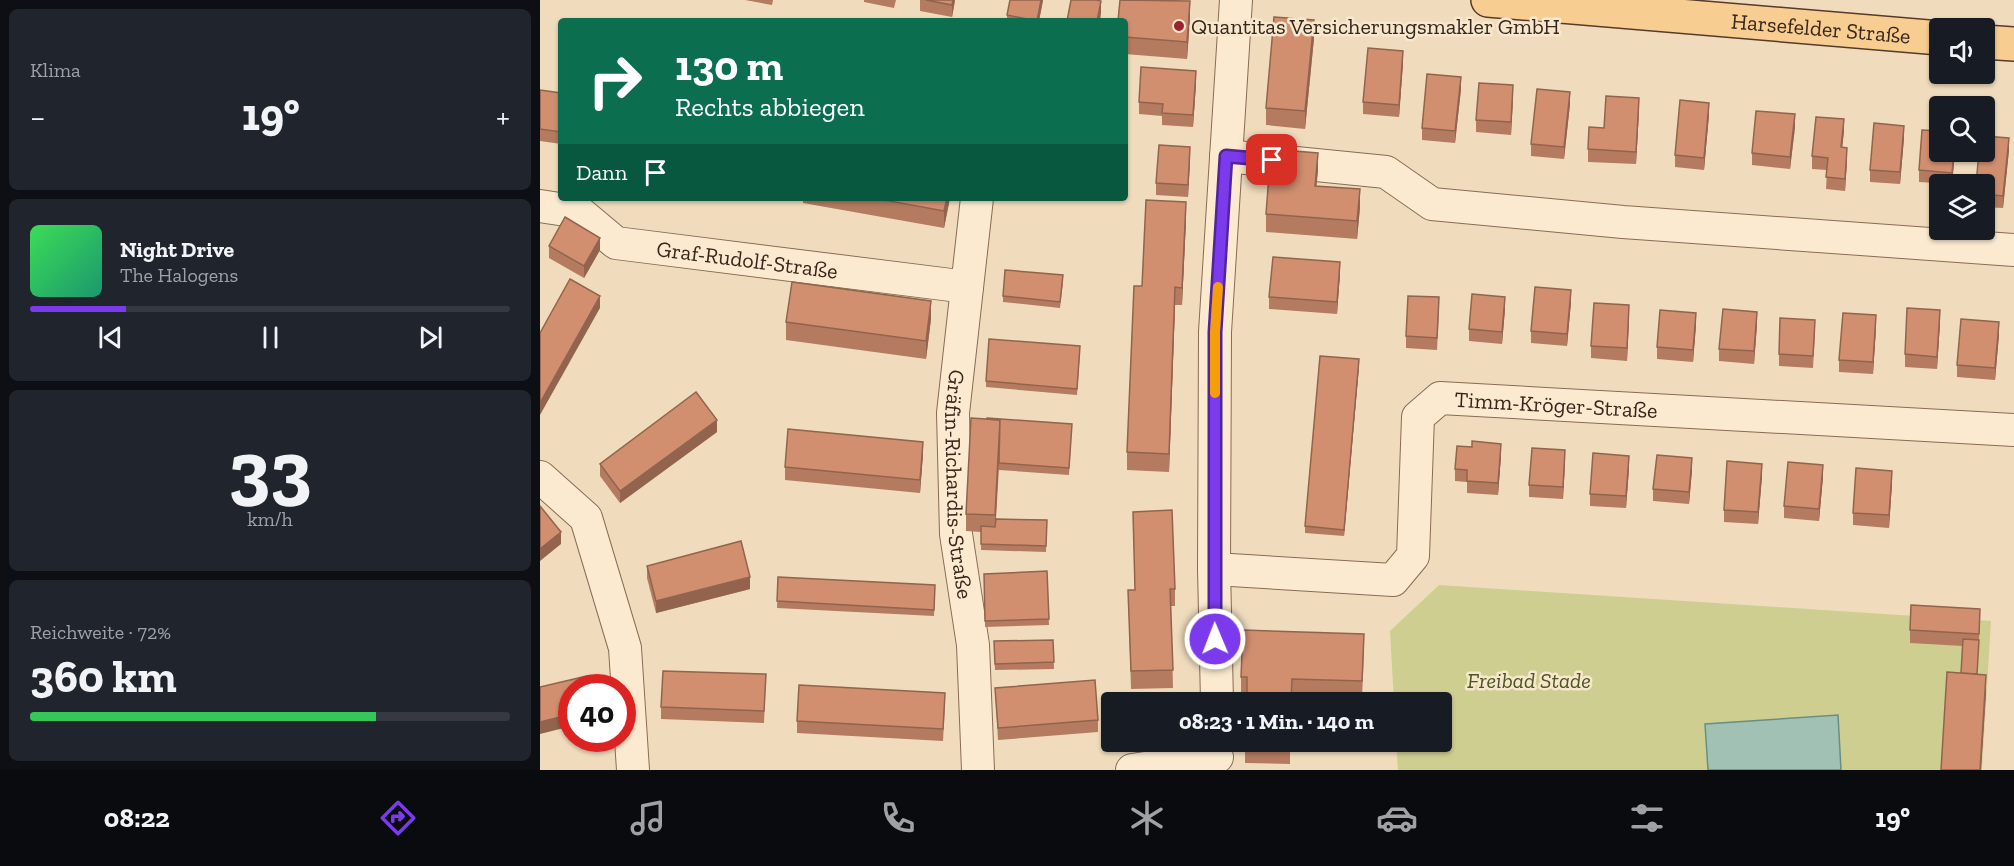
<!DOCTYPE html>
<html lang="de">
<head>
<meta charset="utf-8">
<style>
	body { margin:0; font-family:"Zilla Slab",serif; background:#20242c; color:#f1f3f6; height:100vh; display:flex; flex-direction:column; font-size:22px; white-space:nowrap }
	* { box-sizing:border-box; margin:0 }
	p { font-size:20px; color:#9ea1a6 }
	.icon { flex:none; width:33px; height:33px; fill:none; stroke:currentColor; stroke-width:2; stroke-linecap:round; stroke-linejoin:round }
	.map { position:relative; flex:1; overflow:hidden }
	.panel { display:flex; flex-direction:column; gap:9px; padding:9px; background:#0d0f14; width:540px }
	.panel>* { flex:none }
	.banner { position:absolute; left:18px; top:18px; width:570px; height:183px; border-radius:6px; box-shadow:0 2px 4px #0004; background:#0b6e4f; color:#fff; overflow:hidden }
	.tools { position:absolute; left:1389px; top:18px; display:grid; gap:12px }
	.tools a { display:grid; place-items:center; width:66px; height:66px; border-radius:6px; background:#171b24; box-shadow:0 2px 4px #0004; font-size:30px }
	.speed { position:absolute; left:18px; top:674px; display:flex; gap:12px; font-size:30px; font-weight:700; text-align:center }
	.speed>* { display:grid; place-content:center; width:78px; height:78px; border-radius:50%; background:#171b24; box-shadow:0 2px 4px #0004; line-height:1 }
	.speed .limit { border:9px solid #d22; background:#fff; color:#111 }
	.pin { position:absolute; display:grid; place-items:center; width:51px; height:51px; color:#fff; margin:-26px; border-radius:12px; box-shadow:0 3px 9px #0006 }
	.me { position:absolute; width:66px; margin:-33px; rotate:359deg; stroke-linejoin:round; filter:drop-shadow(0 0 4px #0008) }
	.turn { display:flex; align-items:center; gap:21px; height:126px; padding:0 18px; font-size:27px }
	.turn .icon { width:78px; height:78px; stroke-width:2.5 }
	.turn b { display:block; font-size:42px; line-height:51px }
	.then { display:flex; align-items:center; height:57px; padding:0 18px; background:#0003; gap:12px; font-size:22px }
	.big { font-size:45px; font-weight:800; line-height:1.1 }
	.panel .card { flex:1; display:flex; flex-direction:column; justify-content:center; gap:9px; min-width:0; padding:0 21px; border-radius:9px; background:#20242c }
	.panel .dial { align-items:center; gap:0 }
	.dial b { font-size:78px; line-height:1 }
	.song { display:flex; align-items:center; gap:18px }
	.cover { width:72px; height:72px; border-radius:9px; background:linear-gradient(135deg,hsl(130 70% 55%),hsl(160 70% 35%)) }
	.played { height:6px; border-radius:3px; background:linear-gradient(90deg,#7c3aed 20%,#363941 20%) }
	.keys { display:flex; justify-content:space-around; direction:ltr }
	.heat { display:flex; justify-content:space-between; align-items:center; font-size:33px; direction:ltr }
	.charge { height:9px; border-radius:4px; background:linear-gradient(90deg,#34c759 72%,#363941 0) }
	.trip { position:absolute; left:561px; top:692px; width:351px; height:60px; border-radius:6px; background:#171b24; box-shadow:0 2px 4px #0004; font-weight:800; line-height:60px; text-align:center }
	.dock { display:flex; height:96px; justify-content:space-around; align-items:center; background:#090b0e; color:#9ea1a6 }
	.dock .icon { width:42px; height:42px }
	.dock .active { color:#7c3aed }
	.dock b { font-size:27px; color:#f1f3f6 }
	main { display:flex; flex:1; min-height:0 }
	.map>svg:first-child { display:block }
	.green { fill:#cece91 }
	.water { fill:#a1c1b4; stroke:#688f81; stroke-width:1.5 }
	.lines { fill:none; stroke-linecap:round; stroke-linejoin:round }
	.minor-casing { stroke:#896b55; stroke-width:34 }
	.major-casing { stroke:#563a2a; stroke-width:36 }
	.minor { stroke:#fbead0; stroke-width:32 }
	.major { stroke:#f7cd91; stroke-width:33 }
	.wall { fill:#b47b60 }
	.shaded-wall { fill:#92644e }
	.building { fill:#d18f70; stroke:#92644e; stroke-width:1.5 }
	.route-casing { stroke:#51269a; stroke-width:15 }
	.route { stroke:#7c3aed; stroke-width:10 }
	.slow { stroke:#f59e0b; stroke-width:10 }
	.poi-dot { fill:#9b222f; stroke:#f7e7cd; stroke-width:2 }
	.labels { text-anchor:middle; stroke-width:5; stroke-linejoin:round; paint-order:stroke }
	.poi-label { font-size:22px; fill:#37261b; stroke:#f7e7cd; text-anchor:start }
	.street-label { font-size:22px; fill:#37261b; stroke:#f7e7cd }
	.park-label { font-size:22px; font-style:italic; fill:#4d5520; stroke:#f7e7cd }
</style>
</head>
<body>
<main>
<section class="panel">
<div class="card"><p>Klima</p>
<div class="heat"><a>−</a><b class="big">19°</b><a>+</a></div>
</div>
<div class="card">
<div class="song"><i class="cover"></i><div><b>Night Drive</b><p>The Halogens</p></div></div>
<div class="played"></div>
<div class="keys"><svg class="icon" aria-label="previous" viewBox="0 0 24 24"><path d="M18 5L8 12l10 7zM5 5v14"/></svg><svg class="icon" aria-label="pause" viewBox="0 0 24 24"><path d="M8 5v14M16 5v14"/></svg><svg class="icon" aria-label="next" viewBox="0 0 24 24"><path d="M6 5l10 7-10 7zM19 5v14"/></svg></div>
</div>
<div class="card dial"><b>33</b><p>km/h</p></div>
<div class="card"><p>Reichweite · 72%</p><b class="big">360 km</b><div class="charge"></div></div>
</section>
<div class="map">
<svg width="1474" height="770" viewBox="0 0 1474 770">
	<rect width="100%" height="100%" fill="#f0dcbd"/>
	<polygon class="green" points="899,585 1451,621 1442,770 858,770 856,741 902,741 902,702 854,702 850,631"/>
	<polygon class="water" points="1298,715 1301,770 1168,770 1165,724"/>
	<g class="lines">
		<defs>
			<g id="minor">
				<polyline points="686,156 846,172 892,204 1083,222 1474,250"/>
				<path id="s1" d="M 437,198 L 413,413 L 416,534 L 433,645 L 438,770"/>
				<path id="s2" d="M 0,206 L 39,212 L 76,243 L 427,287"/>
				<polyline points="0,477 46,518 85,648 93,770"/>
				<path id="s3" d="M 674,569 L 853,580 L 873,556 L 878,417 L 900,398 L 1474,430"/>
				<polyline points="677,702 674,569 675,332 696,0"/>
				<polyline points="592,770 677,757"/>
			</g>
			<g id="major">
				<path id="s4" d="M 948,0 L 1400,38"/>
				<polyline points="1444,42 1474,44"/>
			</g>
		</defs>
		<use href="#minor" class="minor-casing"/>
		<use href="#major" class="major-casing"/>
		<use href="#minor" class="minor"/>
		<use href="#major" class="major"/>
	</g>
	<g class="wall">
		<polygon points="205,0 233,0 232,5"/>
		<polygon points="324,0 356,0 354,8 324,2"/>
		<polygon points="380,0 415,0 412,17 380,11"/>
		<polygon points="503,0 499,21 467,21 467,15"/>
		<polygon points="650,18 647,59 585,54 585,21"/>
		<polygon points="774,38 765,129 726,125 726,108"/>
		<polygon points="863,63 859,117 823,114 823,102"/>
		<polygon points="656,83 653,127 622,125 622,116 599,114 599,102"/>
		<polygon points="921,89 915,143 882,140 882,128"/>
		<polygon points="0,90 21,93 21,144 0,141"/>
		<polygon points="973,97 971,135 936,132 936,120"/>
		<polygon points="1030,104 1024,159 991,156 991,144"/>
		<polygon points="1099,110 1096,164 1048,162 1048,149 1064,128"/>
		<polygon points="1169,115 1164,170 1135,167 1135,155"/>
		<polygon points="1255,127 1250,169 1212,165 1212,153"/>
		<polygon points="1304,131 1302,147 1307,160 1305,191 1286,189 1287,170 1272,169 1272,156"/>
		<polygon points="1364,138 1360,184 1330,182 1330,170"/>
		<polygon points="1469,150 1463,208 1444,207 1444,184"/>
		<polygon points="1415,152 1412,184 1379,182 1379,170"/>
		<polygon points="650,159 648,197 616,195 616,183"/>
		<polygon points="778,170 776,186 820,207 817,239 726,232 726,214"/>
		<polygon points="263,198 410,198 404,228 263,203"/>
		<polygon points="646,220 642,305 635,305 629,472 587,470 587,452 602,286"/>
		<polygon points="9,246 60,250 44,278 9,258"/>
		<polygon points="800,274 797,314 729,309 729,297"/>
		<polygon points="523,282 520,308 463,302 463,296"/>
		<polygon points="1031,302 1027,346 991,343 991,331"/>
		<polygon points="965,309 962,344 929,341 929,329"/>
		<polygon points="899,310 897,350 866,348 866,336"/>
		<polygon points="1089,318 1087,361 1051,358 1051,346"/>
		<polygon points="391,319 386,359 246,340 246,322"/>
		<polygon points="1400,322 1397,369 1365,367 1365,354"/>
		<polygon points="1217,324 1214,364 1179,361 1179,349"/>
		<polygon points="1156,325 1153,362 1117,359 1117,347"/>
		<polygon points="1336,327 1333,374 1299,372 1299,360"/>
		<polygon points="1275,332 1273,368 1239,366 1239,354"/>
		<polygon points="1459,335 1455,380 1417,377 1417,365"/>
		<polygon points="540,352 537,395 446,387 446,381"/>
		<polygon points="819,366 804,536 765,533 765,526"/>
		<polygon points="431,418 532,424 529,475 459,470 459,468 456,519 507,520 506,552 441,550 441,532 426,531 426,514"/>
		<polygon points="177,432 80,503 60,476 60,464"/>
		<polygon points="383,454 380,493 245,480 245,467"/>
		<polygon points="961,456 958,495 927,493 927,482 915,481 915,469"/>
		<polygon points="1025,462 1023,499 989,497 989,485"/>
		<polygon points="1089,468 1086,508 1050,506 1050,494"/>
		<polygon points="1152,470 1149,504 1113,501 1113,489"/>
		<polygon points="1222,476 1218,524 1184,522 1184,510"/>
		<polygon points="1283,477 1279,521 1244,518 1244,506"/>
		<polygon points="1352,483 1349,528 1313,525 1313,513"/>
		<polygon points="593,512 635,589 635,606 631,606 633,688 591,689 588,590 595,590"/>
		<polygon points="107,566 210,589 116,613 107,578"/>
		<polygon points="507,571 509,625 445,627 444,574"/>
		<polygon points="238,577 395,585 394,616 237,608"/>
		<polygon points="1440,621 1437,674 1446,692 1441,770 1401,770 1421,673 1423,646 1370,643 1370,630"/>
		<polygon points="513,640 514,669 455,670 454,641"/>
		<polygon points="824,651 822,699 752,696 751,702 707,702 707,695 701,695 701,677"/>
		<polygon points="226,674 224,723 121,719 121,707"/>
		<polygon points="455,688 558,720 558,732 458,740"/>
		<polygon points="405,705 403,741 257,733 257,721"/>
		<polygon points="705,741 750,741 750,764 705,763"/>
	</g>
	<g class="shaded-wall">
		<polygon points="413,0 415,0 412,17 412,5"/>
		<polygon points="501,0 503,0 499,21 497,21"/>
		<polygon points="561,1 561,13 560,21 557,21"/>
		<polygon points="650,1 650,18 647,59 647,42"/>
		<polygon points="774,20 774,38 765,129 765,111"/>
		<polygon points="863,51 863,63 859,117 859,105"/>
		<polygon points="656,71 656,83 653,127 653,115"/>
		<polygon points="921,77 921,89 915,143 915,131"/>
		<polygon points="973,85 973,97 971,135 971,122"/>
		<polygon points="1030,92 1030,104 1024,159 1024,147"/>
		<polygon points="1099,98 1099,110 1096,164 1096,152"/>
		<polygon points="1169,103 1169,115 1164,170 1164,158"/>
		<polygon points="1255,114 1255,127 1250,169 1250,157"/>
		<polygon points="1304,119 1304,131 1301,159 1301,147"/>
		<polygon points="1364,126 1364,138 1360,184 1360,172"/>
		<polygon points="1469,138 1469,150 1463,208 1463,196"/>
		<polygon points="650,147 650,159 648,197 648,185"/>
		<polygon points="1307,148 1307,160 1305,191 1305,179"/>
		<polygon points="1414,152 1415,152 1412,184 1412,173"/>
		<polygon points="778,153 778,170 775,204 775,186"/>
		<polygon points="820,189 820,207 817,239 817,221"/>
		<polygon points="407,198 410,198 404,228 404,211"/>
		<polygon points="646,202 646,220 642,305 642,288"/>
		<polygon points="60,238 60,250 44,278 44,266"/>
		<polygon points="800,262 800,274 797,314 797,302"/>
		<polygon points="635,287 635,305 629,472 629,454"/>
		<polygon points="1031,290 1031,302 1027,346 1027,334"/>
		<polygon points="60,296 60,308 0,415 0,403"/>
		<polygon points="965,297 965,309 962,344 962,332"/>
		<polygon points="391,301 391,319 386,359 386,341"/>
		<polygon points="1089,305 1089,318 1087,361 1087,348"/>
		<polygon points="1400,310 1400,322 1397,369 1397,357"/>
		<polygon points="1217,312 1217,324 1214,364 1214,351"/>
		<polygon points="1156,313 1156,325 1153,362 1153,350"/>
		<polygon points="1336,315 1336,327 1333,374 1333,362"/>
		<polygon points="1459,322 1459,335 1455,380 1455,368"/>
		<polygon points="819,359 819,366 804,536 804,530"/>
		<polygon points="177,420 177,432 80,503 80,491"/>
		<polygon points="460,420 460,437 455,533 455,515"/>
		<polygon points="383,442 383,454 380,493 380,480"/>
		<polygon points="961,444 961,456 958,495 958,483"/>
		<polygon points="1025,450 1025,462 1023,499 1023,487"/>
		<polygon points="1089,456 1089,468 1086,508 1086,496"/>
		<polygon points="1152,458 1152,470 1149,504 1149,492"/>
		<polygon points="1222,464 1222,476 1218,524 1218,512"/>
		<polygon points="1283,465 1283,477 1279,521 1279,509"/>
		<polygon points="1352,471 1352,483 1349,528 1349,515"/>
		<polygon points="21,532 21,544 0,561 0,549"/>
		<polygon points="210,577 210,589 116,613 116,601"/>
		<polygon points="1446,675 1446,692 1441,770 1440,770"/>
		<polygon points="32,714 32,726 0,734 0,722"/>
	</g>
	<g class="building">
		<polygon points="386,0 413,0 412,5"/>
		<polygon points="470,0 501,0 497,21 467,15"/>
		<polygon points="531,0 556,0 561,1 557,21 527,21"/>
		<polygon points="580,0 650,1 647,42 585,37 585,21 578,21"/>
		<polygon points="734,17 774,20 765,111 726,108"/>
		<polygon points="828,48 863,51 859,105 823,102"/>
		<polygon points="601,67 656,71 653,115 622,113 623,104 599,102"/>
		<polygon points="887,74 921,77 915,131 882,128"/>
		<polygon points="939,83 973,85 971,122 936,120"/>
		<polygon points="997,89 1030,92 1024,147 991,144"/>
		<polygon points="0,90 21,93 21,132 0,129"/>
		<polygon points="1066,96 1099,98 1096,152 1048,149 1049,127 1064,128"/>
		<polygon points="1140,100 1169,103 1164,158 1135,155"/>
		<polygon points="1216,111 1255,114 1250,157 1212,153"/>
		<polygon points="1276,117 1304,119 1301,147 1307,148 1305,179 1286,177 1288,158 1272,156"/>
		<polygon points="1334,123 1364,126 1360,172 1330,170"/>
		<polygon points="1382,130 1400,131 1400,152 1414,152 1412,173 1379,170"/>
		<polygon points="1444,136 1469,138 1463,196 1444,194 1444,184 1436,184 1439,152 1444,152"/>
		<polygon points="619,145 650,147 648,185 616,183"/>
		<polygon points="731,149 778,153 775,186 820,189 817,221 726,214"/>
		<polygon points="333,198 407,198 404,211"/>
		<polygon points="606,200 646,202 642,288 635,287 629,454 587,452 594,286 602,286"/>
		<polygon points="25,217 60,238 44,266 9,246"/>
		<polygon points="733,257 800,262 797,302 729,297"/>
		<polygon points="465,270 523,275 520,302 463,296"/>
		<polygon points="30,279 60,296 0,403 0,333"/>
		<polygon points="252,282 391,301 386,341 246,322"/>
		<polygon points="995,287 1031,290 1027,334 991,331"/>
		<polygon points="932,294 965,297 962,332 929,329"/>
		<polygon points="868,296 899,297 897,338 866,336"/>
		<polygon points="1054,303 1089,305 1087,348 1051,346"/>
		<polygon points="1367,308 1400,310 1397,357 1365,354"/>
		<polygon points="1183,309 1217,312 1214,351 1179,349"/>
		<polygon points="1120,310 1156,313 1153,350 1117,347"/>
		<polygon points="1303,313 1336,315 1333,362 1299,360"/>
		<polygon points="1240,318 1275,320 1273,356 1239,354"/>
		<polygon points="1421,319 1459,322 1455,368 1417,365"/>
		<polygon points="449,339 540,346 537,389 446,381"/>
		<polygon points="780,356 819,359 804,530 765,526"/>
		<polygon points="156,392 177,420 80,491 60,464"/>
		<polygon points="431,418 460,420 455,515 426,514"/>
		<polygon points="447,418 532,424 529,468 459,463 460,420 447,419"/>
		<polygon points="248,429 383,442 380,480 245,467"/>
		<polygon points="932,441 961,444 958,483 927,481 927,470 915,469 917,446 932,447"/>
		<polygon points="992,448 1025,450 1023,487 989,485"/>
		<polygon points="1053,453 1089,456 1086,496 1050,494"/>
		<polygon points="1117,455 1152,458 1149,492 1113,489"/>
		<polygon points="1187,461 1222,464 1218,512 1184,510"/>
		<polygon points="1248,462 1283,465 1279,509 1244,506"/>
		<polygon points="1316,468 1352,471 1349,515 1313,513"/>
		<polygon points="0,506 21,532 0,549"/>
		<polygon points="632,510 635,589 630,589 633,670 591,671 588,590 595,590 593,512"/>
		<polygon points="456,519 507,520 506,546 441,544 441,526 455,527"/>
		<polygon points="201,541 210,577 116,601 107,566"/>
		<polygon points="507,571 509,619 445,621 444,574"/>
		<polygon points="238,577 395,585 394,610 237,601"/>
		<polygon points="1371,605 1440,609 1439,634 1370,630"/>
		<polygon points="703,630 824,634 822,681 752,679 751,702 707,702 707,677 701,677"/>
		<polygon points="1423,639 1439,640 1437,674 1421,673"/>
		<polygon points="513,640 514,662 455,664 454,641"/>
		<polygon points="123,671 226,674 224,711 121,707"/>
		<polygon points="1407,672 1446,675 1440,770 1401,770"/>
		<polygon points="47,676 49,687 32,687 32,714 0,722 0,687"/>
		<polygon points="555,680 558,720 458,728 455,688"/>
		<polygon points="259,685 405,693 403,729 257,721"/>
		<polygon points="705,741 750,741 750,747 705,745"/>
	</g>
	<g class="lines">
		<defs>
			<polyline id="route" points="675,639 675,332 686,156 732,160"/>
		</defs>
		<use href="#route" class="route-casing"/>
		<use href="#route" class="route"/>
		<polyline class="slow" points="675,393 675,332 678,287"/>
	</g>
	<circle class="poi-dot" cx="639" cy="26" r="6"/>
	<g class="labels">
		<g class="poi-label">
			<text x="651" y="34">Quantitas Versicherungsmakler GmbH</text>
		</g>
		<g class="street-label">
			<text dy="8" stroke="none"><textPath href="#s4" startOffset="334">Harsefelder Straße</textPath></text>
			<text dy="8" stroke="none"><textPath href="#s2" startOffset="220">Graf-Rudolf-Straße</textPath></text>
			<text dy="8" stroke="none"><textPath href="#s3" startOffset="495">Timm-Kröger-Straße</textPath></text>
			<text dy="8" stroke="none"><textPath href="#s1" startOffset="288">Gräfin-Richardis-Straße</textPath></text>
		</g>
		<g class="park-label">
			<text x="989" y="688">Freibad Stade</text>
		</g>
	</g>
</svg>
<div class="tools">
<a><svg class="icon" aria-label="sound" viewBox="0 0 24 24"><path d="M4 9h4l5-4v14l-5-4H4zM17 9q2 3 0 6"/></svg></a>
<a><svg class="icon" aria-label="search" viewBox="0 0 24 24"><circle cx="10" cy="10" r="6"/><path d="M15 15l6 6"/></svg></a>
<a><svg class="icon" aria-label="layers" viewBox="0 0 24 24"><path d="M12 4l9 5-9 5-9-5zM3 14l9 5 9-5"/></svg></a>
</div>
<div class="speed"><div class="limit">40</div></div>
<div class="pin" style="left:732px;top:160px;background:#d93025"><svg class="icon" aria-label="arrive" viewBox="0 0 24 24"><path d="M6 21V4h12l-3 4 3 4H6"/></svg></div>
<svg class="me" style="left:675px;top:639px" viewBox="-20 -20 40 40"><circle r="17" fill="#7c3aed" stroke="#fff" stroke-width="3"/><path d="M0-11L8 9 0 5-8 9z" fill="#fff"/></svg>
<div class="trip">08:23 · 1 Min. · 140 m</div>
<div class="banner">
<div class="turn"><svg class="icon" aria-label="right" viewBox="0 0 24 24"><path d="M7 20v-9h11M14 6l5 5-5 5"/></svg><div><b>130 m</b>Rechts abbiegen</div></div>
<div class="then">Dann<svg class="icon" aria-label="arrive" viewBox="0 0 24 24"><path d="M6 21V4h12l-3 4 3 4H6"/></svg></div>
</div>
</div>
</main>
<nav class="dock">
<b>08:22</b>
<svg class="icon active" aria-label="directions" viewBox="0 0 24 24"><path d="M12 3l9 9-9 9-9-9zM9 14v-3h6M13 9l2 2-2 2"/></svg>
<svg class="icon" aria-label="music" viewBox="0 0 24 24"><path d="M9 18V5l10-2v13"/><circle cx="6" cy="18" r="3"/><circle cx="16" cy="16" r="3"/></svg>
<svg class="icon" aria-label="phone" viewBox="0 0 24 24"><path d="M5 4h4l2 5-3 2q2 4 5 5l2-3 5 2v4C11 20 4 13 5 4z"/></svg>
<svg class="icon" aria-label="climate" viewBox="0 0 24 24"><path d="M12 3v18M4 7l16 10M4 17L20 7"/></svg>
<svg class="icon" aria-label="car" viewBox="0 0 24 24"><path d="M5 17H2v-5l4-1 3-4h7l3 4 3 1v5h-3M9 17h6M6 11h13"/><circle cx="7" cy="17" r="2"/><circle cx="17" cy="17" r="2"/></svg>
<svg class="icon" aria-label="filters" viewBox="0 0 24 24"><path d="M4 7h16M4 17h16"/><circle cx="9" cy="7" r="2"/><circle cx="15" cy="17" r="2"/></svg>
<b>19°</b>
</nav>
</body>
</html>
